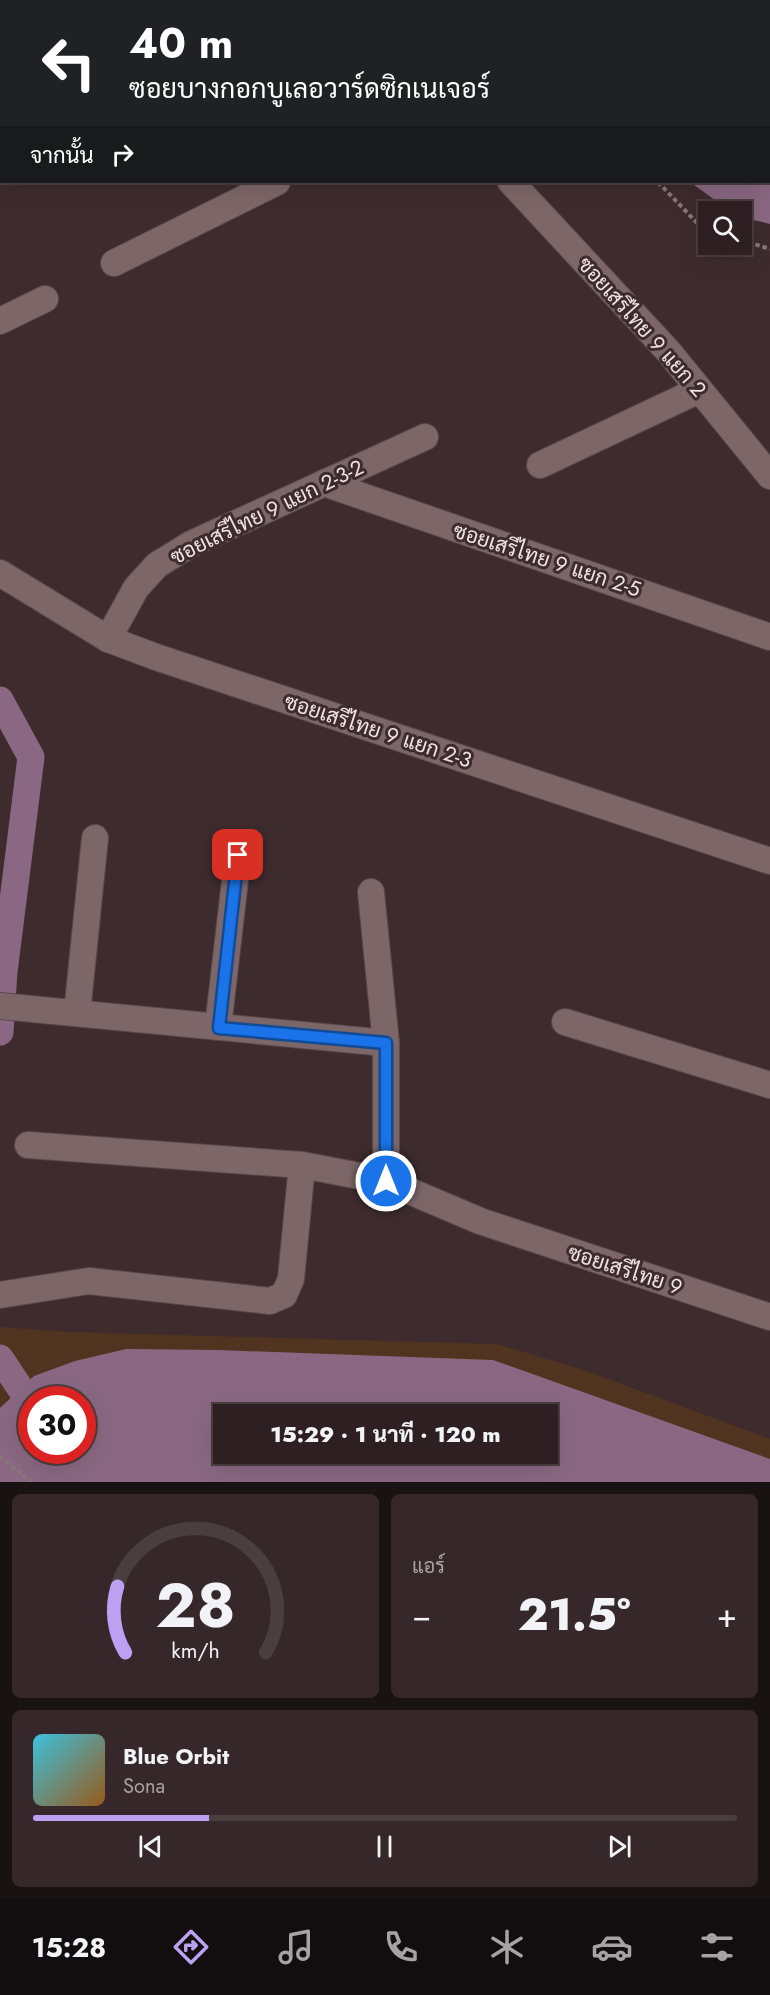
<!DOCTYPE html>
<html lang="th">
<head>
<meta charset="utf-8">
<style>
	body { margin:0; font-family:Jost,Sarabun,sans-serif; background:#36282a; color:#f1f3f6; height:100vh; display:flex; flex-direction:column; font-size:22px; white-space:nowrap }
	* { box-sizing:border-box; margin:0 }
	p { font-size:20px; color:#a7a3a5 }
	.icon { flex:none; width:33px; height:33px; fill:none; stroke:currentColor; stroke-width:2; stroke-linecap:round; stroke-linejoin:round }
	.map { position:relative; height:1482px; overflow:hidden }
	.sheet { display:flex; flex-direction:column; gap:12px; padding:12px; background:#191213; flex:1 }
	.sheet>* { flex:none }
	.hud { position:absolute; left:0px; top:0px; width:771px; height:183px; box-shadow:0 6px 24px #0002,0 0 0 2px #493e40; background:#202124; color:#fff; overflow:hidden }
	.buttons { position:absolute; left:698px; top:201px; display:grid; gap:12px }
	.buttons a { display:grid; place-items:center; width:54px; height:54px; border-radius:0px; background:#2e2022; box-shadow:0 6px 24px #0002,0 0 0 2px #493e40; font-size:30px }
	.speed { position:absolute; left:18px; top:1386px; display:flex; gap:12px; font-size:30px; font-weight:700; text-align:center }
	.speed>* { display:grid; place-content:center; width:78px; height:78px; border-radius:50%; background:#2e2022; box-shadow:0 6px 24px #0002,0 0 0 2px #493e40; line-height:1 }
	.speed .limit { border:9px solid #d22; background:#fff; color:#111 }
	.pin { position:absolute; display:grid; place-items:center; width:51px; height:51px; color:#fff; margin:-26px; border-radius:12px; box-shadow:0 3px 9px #0006 }
	.me { position:absolute; width:66px; margin:-33px; rotate:0deg; stroke-linejoin:round; filter:drop-shadow(0 0 4px #0008) }
	.turn { display:flex; align-items:center; gap:21px; height:126px; padding:0 30px; font-size:27px }
	.turn .icon { width:78px; height:78px; stroke-width:2.5 }
	.turn b { display:block; font-size:42px; line-height:51px }
	.then { display:flex; align-items:center; height:57px; padding:0 30px; background:#0003; gap:12px; font-size:22px }
	.big { font-size:45px; font-weight:800; line-height:1.1 }
	.sheet .tile { flex:1; display:flex; flex-direction:column; justify-content:center; gap:9px; min-width:0; padding:0 21px; border-radius:9px; background:#36282a }
	.sheet .dial { align-items:center; gap:0 }
	.dial svg { height:156px; overflow:visible; fill:none; stroke:#493e40; stroke-width:7; stroke-linecap:round; text-anchor:middle }
	.dial text { fill:#f1f3f6; stroke:none }
	.song { display:flex; align-items:center; gap:18px }
	.cover { width:72px; height:72px; border-radius:9px; background:linear-gradient(135deg,hsl(190 70% 55%),hsl(30 70% 35%)) }
	.played { height:6px; border-radius:3px; background:linear-gradient(90deg,#bca0f2 25%,#493e40 25%) }
	.keys { display:flex; justify-content:space-around; direction:ltr }
	.heat { display:flex; justify-content:space-between; align-items:center; font-size:33px; direction:ltr }
	.sheet .tiles { flex:1; display:grid; gap:12px; grid-template-columns:1fr 1fr }
	.tile:last-child { grid-column:span 2 }
	.trip { position:absolute; left:213px; top:1404px; width:345px; height:60px; border-radius:0px; background:#2e2022; box-shadow:0 6px 24px #0002,0 0 0 2px #493e40; font-weight:800; line-height:60px; text-align:center }
	.tab-bar { display:flex; height:96px; justify-content:space-around; align-items:center; background:#120d0e; color:#a7a3a5 }
	.tab-bar .icon { width:42px; height:42px }
	.tab-bar .active { color:#bca0f2 }
	.tab-bar b { font-size:27px; color:#f1f3f6 }
	.map>svg:first-child { display:block }
	.green { fill:#51341f; fill-rule:evenodd }
	.water { fill:#8a6883; fill-rule:evenodd }
	.lines { fill:none; stroke-linecap:round; stroke-linejoin:round }
	.canal { stroke:#8a6883; stroke-width:27 }
	.lane-casing { stroke:#59494b; stroke-width:16 }
	.street-casing { stroke:#59494b; stroke-width:28 }
	.path { stroke:#887778; stroke-width:4; stroke-dasharray:4.5 3; stroke-linecap:butt }
	.lane { stroke:#7d6668; stroke-width:14 }
	.street { stroke:#7d6668; stroke-width:26 }
	.route-casing { stroke:#114b97; stroke-width:15 }
	.route { stroke:#1a73e8; stroke-width:10 }
	.labels { text-anchor:middle; stroke-width:6; stroke-linejoin:round; paint-order:stroke }
	.street-label { font-size:21px; fill:#f0e3e3; stroke:#3e2b2d }
</style>
</head>
<body>
<div class="map">
<svg width="770" height="1482" viewBox="0 0 770 1482">
	<rect width="100%" height="100%" fill="#3e2b2d"/>
	<path class="green" d="M 0,1327 L 69,1332 L 496,1344 L 581,1369 L 770,1439 L 770,1482 L 0,1482 ZM 32,1400 L 82,1400 L 82,1450 L 32,1450 ZM 224,1414 L 548,1414 L 548,1454 L 224,1454 Z"/>
	<g class="water">
		<polygon points="770,147 770,224 741,217 741,212 730,211 690,182 770,182"/>
		<path d="M 126,1349 L 218,1350 L 493,1360 L 770,1459 L 770,1482 L 0,1482 L 0,1408 L 34,1376 L 75,1361 ZM 32,1400 L 82,1400 L 82,1450 L 32,1450 ZM 224,1414 L 548,1414 L 548,1454 L 224,1454 Z"/>
	</g>
	<g class="lines">
		<g class="canal">
			<polyline points="0,700 31,757 4,972 0,1032"/>
			<polyline points="0,1358 32,1406"/>
		</g>
		<defs>
			<polyline id="lane" points="351,0 351,2"/>
			<g id="street">
				<polyline points="687,0 688,2"/>
				<polyline points="40,2 42,0"/>
				<polyline points="0,23 2,22"/>
				<polyline points="511,182 668,351 770,476"/>
				<polyline points="114,263 277,182"/>
				<polyline points="0,321 45,299"/>
				<polyline points="540,465 699,390"/>
				<polyline points="324,483 770,637"/>
				<polyline points="0,573 108,639 156,657 770,861"/>
				<polyline points="108,639 136,588 157,565 191,544 425,437"/>
				<polyline points="371,892 386,1043 386,1181"/>
				<polyline points="0,1006 386,1043"/>
				<polyline points="77,1013 95,838"/>
				<polyline points="565,1022 770,1085"/>
				<polyline points="218,1027 238,855"/>
				<polyline points="28,1145 302,1165 386,1181 480,1221 770,1317"/>
				<polyline points="0,1295 89,1281 270,1301 284,1295 291,1279 302,1165"/>
			</g>
		</defs>
		<use href="#lane" class="lane-casing"/>
		<use href="#street" class="street-casing"/>
		<g class="path">
			<polyline points="491,0 492,2"/>
			<polyline points="658,182 700,226 708,229"/>
			<polyline points="741,240 770,249"/>
			<polyline points="0,1456 31,1482"/>
		</g>
		<use href="#lane" class="lane"/>
		<use href="#street" class="street"/>
	</g>
	<g class="lines">
		<defs>
			<polyline id="route" points="238,855 219,1028 386,1043 386,1181"/>
		</defs>
		<use href="#route" class="route-casing"/>
		<use href="#route" class="route"/>
	</g>
	<g class="labels">
		<g class="street-label">
			<text transform="translate(642 327) rotate(48)" y="7">ซอยเสรีไทย 9 แยก 2</text>
			<text transform="translate(267 512) rotate(-26)" y="7">ซอยเสรีไทย 9 แยก 2-3-2</text>
			<text transform="translate(547 560) rotate(18)" y="7">ซอยเสรีไทย 9 แยก 2-5</text>
			<text transform="translate(378 731) rotate(18)" y="7">ซอยเสรีไทย 9 แยก 2-3</text>
			<text transform="translate(625 1270) rotate(18)" y="7">ซอยเสรีไทย 9</text>
		</g>
	</g>
</svg>
<div class="buttons">
<a><svg class="icon" aria-label="search" viewBox="0 0 24 24"><circle cx="10" cy="10" r="6"/><path d="M15 15l6 6"/></svg></a>
</div>
<div class="speed"><div class="limit">30</div></div>
<div class="pin" style="left:238px;top:855px;background:#d93025"><svg class="icon" aria-label="arrive" viewBox="0 0 24 24"><path d="M6 21V4h12l-3 4 3 4H6"/></svg></div>
<svg class="me" style="left:386px;top:1181px" viewBox="-20 -20 40 40"><circle r="17" fill="#1a73e8" stroke="#fff" stroke-width="3"/><path d="M0-11L8 9 0 5-8 9z" fill="#fff"/></svg>
<div class="trip">15:29 · 1 นาที · 120 m</div>
<div class="hud">
<div class="turn"><svg class="icon" aria-label="left" viewBox="0 0 24 24"><path d="M17 20v-9H6M10 6l-5 5 5 5"/></svg><div><b>40 m</b>ซอยบางกอกบูเลอวาร์ดซิกเนเจอร์</div></div>
<div class="then">จากนั้น<svg class="icon" aria-label="right" viewBox="0 0 24 24"><path d="M7 20v-9h11M14 6l5 5-5 5"/></svg></div>
</div>
</div>
<section class="sheet">
<div class="tiles">
<div class="tile dial"><svg viewBox="0 0 100 80">
<path d="M14 69A42 42 0 1 1 86 69"/>
<path d="M14 69A42 42 0 0 1 10 35" stroke="#bca0f2"/>
<text x="50" y="56" font-size="32" font-weight="700">28</text>
<text x="50" y="72" font-size="11">km/h</text>
</svg></div>
<div class="tile"><p>แอร์</p>
<div class="heat"><a>−</a><b class="big">21.5°</b><a>+</a></div>
</div>
<div class="tile">
<div class="song"><i class="cover"></i><div><b>Blue Orbit</b><p>Sona</p></div></div>
<div class="played"></div>
<div class="keys"><svg class="icon" aria-label="previous" viewBox="0 0 24 24"><path d="M18 5L8 12l10 7zM5 5v14"/></svg><svg class="icon" aria-label="pause" viewBox="0 0 24 24"><path d="M8 5v14M16 5v14"/></svg><svg class="icon" aria-label="next" viewBox="0 0 24 24"><path d="M6 5l10 7-10 7zM19 5v14"/></svg></div>
</div>
</div>
</section>
<nav class="tab-bar">
<b>15:28</b>
<svg class="icon active" aria-label="directions" viewBox="0 0 24 24"><path d="M12 3l9 9-9 9-9-9zM9 14v-3h6M13 9l2 2-2 2"/></svg>
<svg class="icon" aria-label="music" viewBox="0 0 24 24"><path d="M9 18V5l10-2v13"/><circle cx="6" cy="18" r="3"/><circle cx="16" cy="16" r="3"/></svg>
<svg class="icon" aria-label="phone" viewBox="0 0 24 24"><path d="M5 4h4l2 5-3 2q2 4 5 5l2-3 5 2v4C11 20 4 13 5 4z"/></svg>
<svg class="icon" aria-label="climate" viewBox="0 0 24 24"><path d="M12 3v18M4 7l16 10M4 17L20 7"/></svg>
<svg class="icon" aria-label="car" viewBox="0 0 24 24"><path d="M5 17H2v-5l4-1 3-4h7l3 4 3 1v5h-3M9 17h6M6 11h13"/><circle cx="7" cy="17" r="2"/><circle cx="17" cy="17" r="2"/></svg>
<svg class="icon" aria-label="filters" viewBox="0 0 24 24"><path d="M4 7h16M4 17h16"/><circle cx="9" cy="7" r="2"/><circle cx="15" cy="17" r="2"/></svg>
</nav>
</body>
</html>
